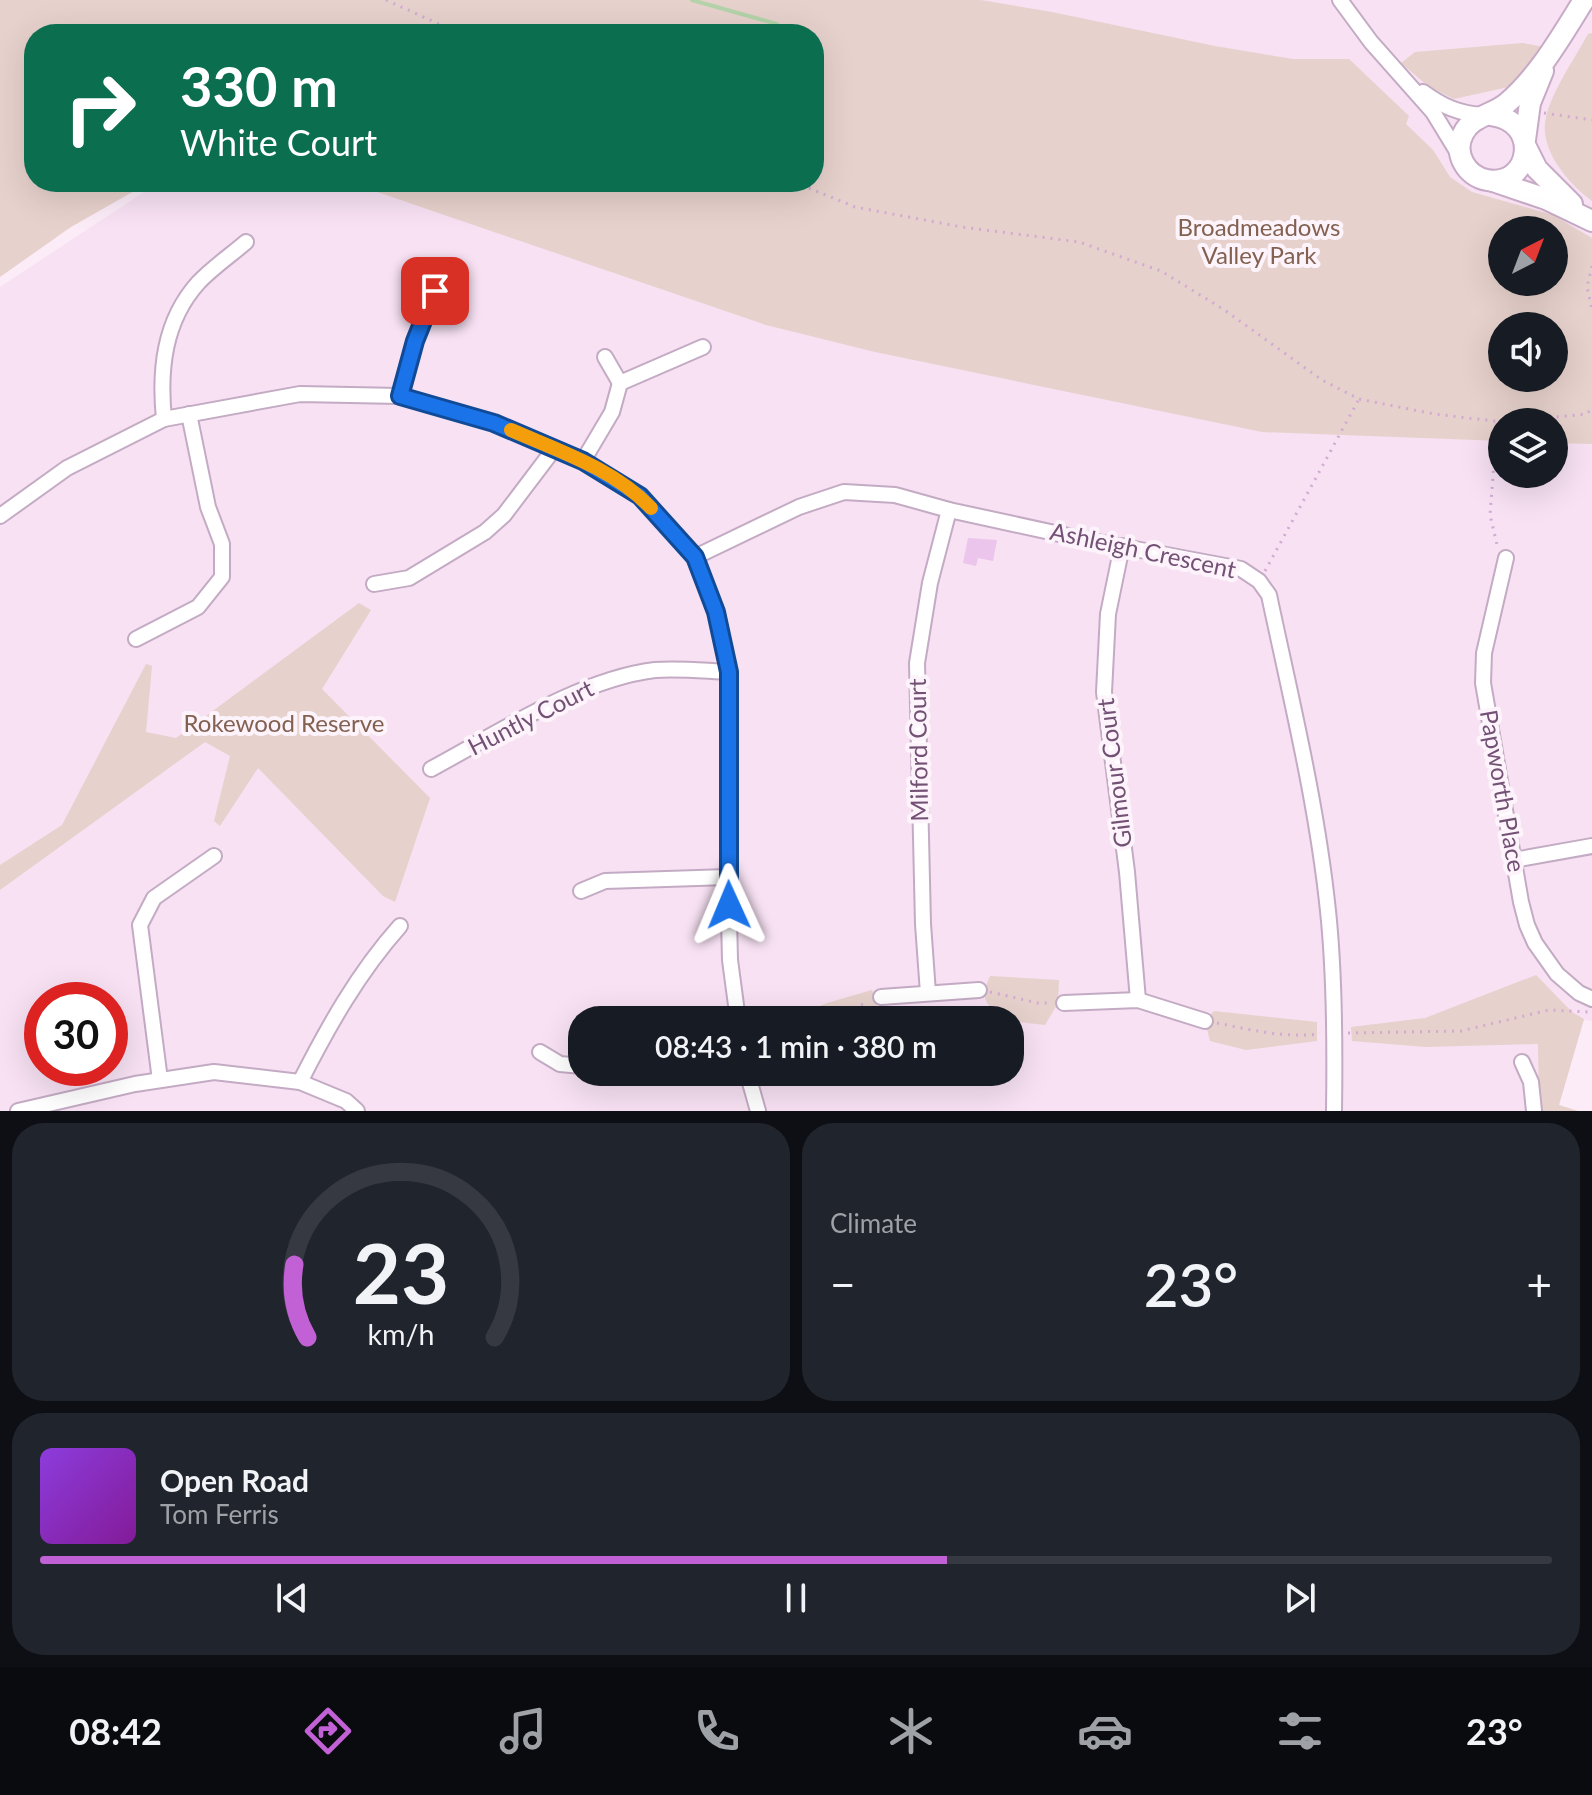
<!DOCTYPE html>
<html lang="en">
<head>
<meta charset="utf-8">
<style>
	body { margin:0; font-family:Lato,sans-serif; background:#20242c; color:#f1f3f6; height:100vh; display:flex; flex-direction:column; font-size:30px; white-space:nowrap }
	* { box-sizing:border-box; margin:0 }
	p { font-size:26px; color:#9ea1a6 }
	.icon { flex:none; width:44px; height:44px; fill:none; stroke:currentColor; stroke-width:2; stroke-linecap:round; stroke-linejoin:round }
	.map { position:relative; height:1111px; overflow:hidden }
	.sheet { display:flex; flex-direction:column; gap:12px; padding:12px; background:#0d0f14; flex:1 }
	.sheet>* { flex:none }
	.guide { position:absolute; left:24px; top:24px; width:800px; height:168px; border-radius:32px; box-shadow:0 8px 32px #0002; background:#0b6e4f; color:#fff; overflow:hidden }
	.needle { width:52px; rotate:42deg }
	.controls { position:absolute; left:1488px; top:216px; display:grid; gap:16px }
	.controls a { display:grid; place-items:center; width:80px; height:80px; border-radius:50%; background:#171b24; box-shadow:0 8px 32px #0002; font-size:40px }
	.speed { position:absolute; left:24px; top:982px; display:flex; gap:16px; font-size:40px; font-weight:700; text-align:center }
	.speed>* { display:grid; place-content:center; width:104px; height:104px; border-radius:50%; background:#171b24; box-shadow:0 8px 32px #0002; line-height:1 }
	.speed .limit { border:12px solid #d22; background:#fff; color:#111 }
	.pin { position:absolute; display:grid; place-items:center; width:68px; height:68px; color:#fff; margin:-34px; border-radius:16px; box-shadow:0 4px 12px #0006 }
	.me { position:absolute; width:88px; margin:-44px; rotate:359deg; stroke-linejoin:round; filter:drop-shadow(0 0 6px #0008) }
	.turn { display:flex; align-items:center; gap:28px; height:168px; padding:0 24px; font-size:36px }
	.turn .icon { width:104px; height:104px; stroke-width:2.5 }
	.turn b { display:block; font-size:56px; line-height:68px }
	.big { font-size:60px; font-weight:600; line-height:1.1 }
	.sheet .card { flex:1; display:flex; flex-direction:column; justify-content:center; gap:12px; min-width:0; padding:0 28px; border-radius:32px; background:#20242c }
	.sheet .dial { align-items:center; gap:0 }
	.dial svg { height:208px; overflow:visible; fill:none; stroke:#363941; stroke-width:7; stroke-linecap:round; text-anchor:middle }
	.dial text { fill:#f1f3f6; stroke:none }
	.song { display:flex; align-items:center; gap:24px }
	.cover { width:96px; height:96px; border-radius:12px; background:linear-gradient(135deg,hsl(270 70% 55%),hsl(290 70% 35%)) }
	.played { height:8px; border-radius:4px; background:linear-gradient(90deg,#c261d5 60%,#363941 60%) }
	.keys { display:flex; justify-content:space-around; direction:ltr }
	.heat { display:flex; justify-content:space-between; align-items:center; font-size:44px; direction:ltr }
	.sheet .tiles { flex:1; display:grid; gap:12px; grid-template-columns:1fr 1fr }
	.card:last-child { grid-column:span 2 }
	.trip { position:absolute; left:568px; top:1006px; width:456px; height:80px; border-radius:32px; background:#171b24; box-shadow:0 8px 32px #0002; font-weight:600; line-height:80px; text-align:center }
	.menu { display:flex; height:128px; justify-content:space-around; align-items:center; background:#090b0e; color:#9ea1a6 }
	.menu .icon { width:56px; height:56px }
	.menu .on { color:#c261d5 }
	.menu b { font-size:36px; color:#f1f3f6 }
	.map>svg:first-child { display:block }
	.residential { fill:#f7e1f3; fill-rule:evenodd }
	.green { fill:#e7d1cc; fill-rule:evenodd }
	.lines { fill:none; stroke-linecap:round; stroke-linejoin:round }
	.stream { stroke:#b4d3aa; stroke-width:4 }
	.building { fill:#ebc5eb }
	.street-casing { stroke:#c4abc4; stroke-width:18 }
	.secondary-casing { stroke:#c7aac6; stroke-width:24 }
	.path { stroke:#d2aad2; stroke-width:3; stroke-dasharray:2 6; stroke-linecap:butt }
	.street { stroke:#fff; stroke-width:14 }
	.secondary { stroke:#fff; stroke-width:20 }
	.route-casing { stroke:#114b97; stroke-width:20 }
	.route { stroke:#1a73e8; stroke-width:14 }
	.slow { stroke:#f59e0b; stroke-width:14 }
	.labels { text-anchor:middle; stroke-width:8; stroke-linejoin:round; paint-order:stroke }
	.park-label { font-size:24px; fill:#836151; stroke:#fdf3fb }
	.street-label { font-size:24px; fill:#725174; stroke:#fdf3fb }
</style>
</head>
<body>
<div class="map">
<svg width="1592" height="1111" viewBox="0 0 1592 1111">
	<rect width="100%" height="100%" fill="#fbecf8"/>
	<path class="residential" d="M 268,0 L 1592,0 L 1592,1021 L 1584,1020 L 1559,1105 L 1578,1111 L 0,1111 L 0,287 L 159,182 L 814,182 L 814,34 ZM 1502,230 L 1554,230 L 1554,282 L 1502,282 ZM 1502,326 L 1554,326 L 1554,378 L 1502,378 ZM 1502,422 L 1554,422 L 1554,474 L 1502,474 ZM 42,1000 L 110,1000 L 110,1068 L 42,1068 ZM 582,1020 L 1010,1020 L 1010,1072 L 582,1072 Z"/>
	<g class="green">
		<path d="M 0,0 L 981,0 L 1052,12 L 1215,46 L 1293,59 L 1349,59 L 1409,116 L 1406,124 L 1433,150 L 1450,177 L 1472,192 L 1553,215 L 1592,238 L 1592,444 L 1554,443 L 1554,422 L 1502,422 L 1502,441 L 1262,432 L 875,352 L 766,325 L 348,182 L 814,182 L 814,34 L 34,34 L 34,182 L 150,182 L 71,227 L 0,277 ZM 1554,230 L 1554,282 L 1502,282 L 1502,230 ZM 1554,326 L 1554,378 L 1502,378 L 1502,326 Z"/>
		<path d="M 1592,33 L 1592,201 C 1569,184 1538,149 1546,117 C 1552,91 1575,58 1588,34 Z"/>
		<polygon points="1523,43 1544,47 1513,86 1454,99 1429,87 1401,63 1415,52"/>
		<polygon points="359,603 371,610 322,689 430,798 395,902 383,896 258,768 220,826 214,821 230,756 205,742 0,890 0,865 62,825 146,664 152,666 146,732 176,738"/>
		<polygon points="1536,975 1572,1012 1584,1019 1559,1105 1578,1111 1539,1111 1538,1044 1426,1047 1352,1041 1351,1027 1425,1018"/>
		<path d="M 990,976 L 1059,980 L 1058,1003 L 1045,1025 L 1001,1020 C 986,1001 979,1000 990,976 Z"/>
		<polygon points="872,990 876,999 878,1020 785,1020 827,1003"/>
		<polygon points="1214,1011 1317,1022 1317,1041 1246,1050 1210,1041 1205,1021"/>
	</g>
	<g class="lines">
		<polyline class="stream" points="692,0 777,24"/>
	</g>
	<polygon class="building" points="968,538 997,540 993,561 978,558 976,566 963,563"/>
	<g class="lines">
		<defs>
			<g id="street">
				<polyline points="1340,0 1371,42 1433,112 1458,153"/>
				<path d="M 1423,92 C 1442,106 1459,114 1484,115"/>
				<polyline points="605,357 620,383 703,347"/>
				<polyline points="400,396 415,341 435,291"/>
				<path d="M 164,419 C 159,370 164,321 198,283 C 212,268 231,255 246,242"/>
				<polyline points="583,461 612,412 620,383"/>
				<polyline points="0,516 67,468 164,419 300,394 400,396 494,423 583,461 640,496 695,557 716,612 729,672 728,877 730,960 738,1020"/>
				<polyline points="1122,546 1108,614 1104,692 1127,872 1138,1000"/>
				<path d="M 695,557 L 799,507 L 844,492 L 895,495 L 949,510 L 1087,540 L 1241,569 L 1259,581 L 1269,595 C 1291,699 1317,804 1328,911 C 1335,977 1335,1045 1334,1111"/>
				<polyline points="1506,558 1484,653 1483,683 1521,902 1527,925 1535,943 1557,974 1579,993 1592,999"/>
				<polyline points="374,584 409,578 485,532 504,515 554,449"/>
				<polyline points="136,639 198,607 222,577 222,544 208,507 189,414"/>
				<path d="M 431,769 C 498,733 580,679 655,670 C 679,668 705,671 729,672"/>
				<polyline points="1514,860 1592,846"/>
				<polyline points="581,891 605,881 728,877"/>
				<polyline points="928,993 923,924 917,663 930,583 949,510"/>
				<polyline points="881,997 979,990"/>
				<polyline points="1064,1003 1138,1000 1205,1021"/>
				<polyline points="540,1052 560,1064 582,1066"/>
				<polyline points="1522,1062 1531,1082 1534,1111"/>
				<polyline points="679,1072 748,1075"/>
				<polyline points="747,1072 758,1111"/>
				<polyline points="160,1080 140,925 154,898 214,856"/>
				<path d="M 300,1082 C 328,1027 358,973 400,926"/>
				<polyline points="18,1111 135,1084 214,1072 300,1082 346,1101 357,1111"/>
			</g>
			<g id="secondary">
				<path d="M 1491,115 C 1542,121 1531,188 1487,180 C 1466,176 1453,153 1463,134 C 1471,116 1493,115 1507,103 C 1539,76 1562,35 1584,0"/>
				<polyline points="1525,140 1530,103 1543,71"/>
				<polyline points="1526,147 1537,169 1572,204"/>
				<polyline points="1493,181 1546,199 1592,221"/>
			</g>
		</defs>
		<use href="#street" class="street-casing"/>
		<use href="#secondary" class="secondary-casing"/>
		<g class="path">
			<polyline points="386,0 461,34"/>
			<polyline points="1544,113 1592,120"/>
			<polyline points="794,182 855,207 962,227 1079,242 1161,271 1223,309 1322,380 1359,399 1434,414 1502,422"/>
			<polyline points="1592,266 1587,287 1592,310"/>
			<polyline points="1509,422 1586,414 1592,409"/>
			<polyline points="1497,423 1490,515 1498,549"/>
			<polyline points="1265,571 1359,399"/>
			<polyline points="990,992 1038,1003 1049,1003"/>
			<polyline points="824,1020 868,1002"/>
			<path d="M 1217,1023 C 1251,1030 1285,1038 1320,1034"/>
			<polyline points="1348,1033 1461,1031 1549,1010 1589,1012"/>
		</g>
		<use href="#street" class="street"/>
		<use href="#secondary" class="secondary"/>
	</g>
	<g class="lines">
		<defs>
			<polyline id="route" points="435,291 415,341 400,396 494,423 583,461 640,496 695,557 716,612 729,672 729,905"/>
		</defs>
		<use href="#route" class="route-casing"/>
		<use href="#route" class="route"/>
		<path class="slow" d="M 511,430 C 559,451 614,469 651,508"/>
	</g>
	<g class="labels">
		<g class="park-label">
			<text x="1259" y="236">Broadmeadows<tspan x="1259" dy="28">Valley Park</tspan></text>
			<text x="284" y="732">Rokewood Reserve</text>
		</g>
		<g class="street-label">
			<text transform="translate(1143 551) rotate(12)" y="8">Ashleigh Crescent</text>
			<text transform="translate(531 718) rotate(-27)" y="8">Huntly Court</text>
			<text transform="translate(919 750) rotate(-91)" y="8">Milford Court</text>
			<text transform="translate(1115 773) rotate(-97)" y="8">Gilmour Court</text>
			<text transform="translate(1502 791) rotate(80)" y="8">Papworth Place</text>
		</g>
	</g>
</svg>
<div class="controls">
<a><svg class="needle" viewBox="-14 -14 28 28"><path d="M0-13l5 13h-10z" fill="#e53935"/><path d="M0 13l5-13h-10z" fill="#9ea1a6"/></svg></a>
<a><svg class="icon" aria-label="sound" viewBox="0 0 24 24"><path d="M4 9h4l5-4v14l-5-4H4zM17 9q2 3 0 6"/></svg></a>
<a><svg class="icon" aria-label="layers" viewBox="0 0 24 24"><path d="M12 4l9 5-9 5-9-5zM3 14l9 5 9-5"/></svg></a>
</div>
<div class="speed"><div class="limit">30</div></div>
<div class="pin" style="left:435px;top:291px;background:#d93025"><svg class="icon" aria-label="arrive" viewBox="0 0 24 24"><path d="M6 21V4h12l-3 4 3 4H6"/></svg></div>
<svg class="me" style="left:729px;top:905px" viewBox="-20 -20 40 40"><path d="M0-17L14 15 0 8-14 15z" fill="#1a73e8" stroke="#fff" stroke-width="4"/></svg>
<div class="trip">08:43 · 1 min · 380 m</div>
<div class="guide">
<div class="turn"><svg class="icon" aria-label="right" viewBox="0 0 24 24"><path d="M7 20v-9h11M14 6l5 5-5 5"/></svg><div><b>330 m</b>White Court</div></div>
</div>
</div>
<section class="sheet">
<div class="tiles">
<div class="card dial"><svg viewBox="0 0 100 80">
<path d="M14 69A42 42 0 1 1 86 69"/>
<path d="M14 69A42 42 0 0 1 9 41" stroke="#c261d5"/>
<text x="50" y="56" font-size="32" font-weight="700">23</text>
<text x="50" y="72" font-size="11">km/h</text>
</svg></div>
<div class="card"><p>Climate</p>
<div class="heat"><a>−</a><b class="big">23°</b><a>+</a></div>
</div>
<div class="card">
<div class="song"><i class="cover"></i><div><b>Open Road</b><p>Tom Ferris</p></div></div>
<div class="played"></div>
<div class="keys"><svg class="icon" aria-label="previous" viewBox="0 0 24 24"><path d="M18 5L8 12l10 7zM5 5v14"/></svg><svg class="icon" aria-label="pause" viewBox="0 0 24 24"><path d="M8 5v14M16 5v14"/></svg><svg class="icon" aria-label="next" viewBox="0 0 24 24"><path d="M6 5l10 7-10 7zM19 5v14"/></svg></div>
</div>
</div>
</section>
<nav class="menu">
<b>08:42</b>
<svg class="icon on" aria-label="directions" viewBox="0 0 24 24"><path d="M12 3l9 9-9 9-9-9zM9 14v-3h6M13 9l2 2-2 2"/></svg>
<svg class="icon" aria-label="music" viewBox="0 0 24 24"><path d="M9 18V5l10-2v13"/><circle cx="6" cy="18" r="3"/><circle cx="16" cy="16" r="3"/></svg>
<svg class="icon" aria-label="phone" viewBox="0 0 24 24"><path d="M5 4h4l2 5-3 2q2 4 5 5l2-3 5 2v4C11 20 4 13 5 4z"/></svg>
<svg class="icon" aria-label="climate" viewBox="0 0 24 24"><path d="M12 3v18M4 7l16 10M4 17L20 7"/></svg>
<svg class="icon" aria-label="car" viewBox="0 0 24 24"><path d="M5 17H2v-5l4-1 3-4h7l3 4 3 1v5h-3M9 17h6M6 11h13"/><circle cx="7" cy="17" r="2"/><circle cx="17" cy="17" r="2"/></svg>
<svg class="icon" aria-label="filters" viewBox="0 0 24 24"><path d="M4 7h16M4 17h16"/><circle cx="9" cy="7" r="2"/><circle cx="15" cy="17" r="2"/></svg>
<b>23°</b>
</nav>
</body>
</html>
